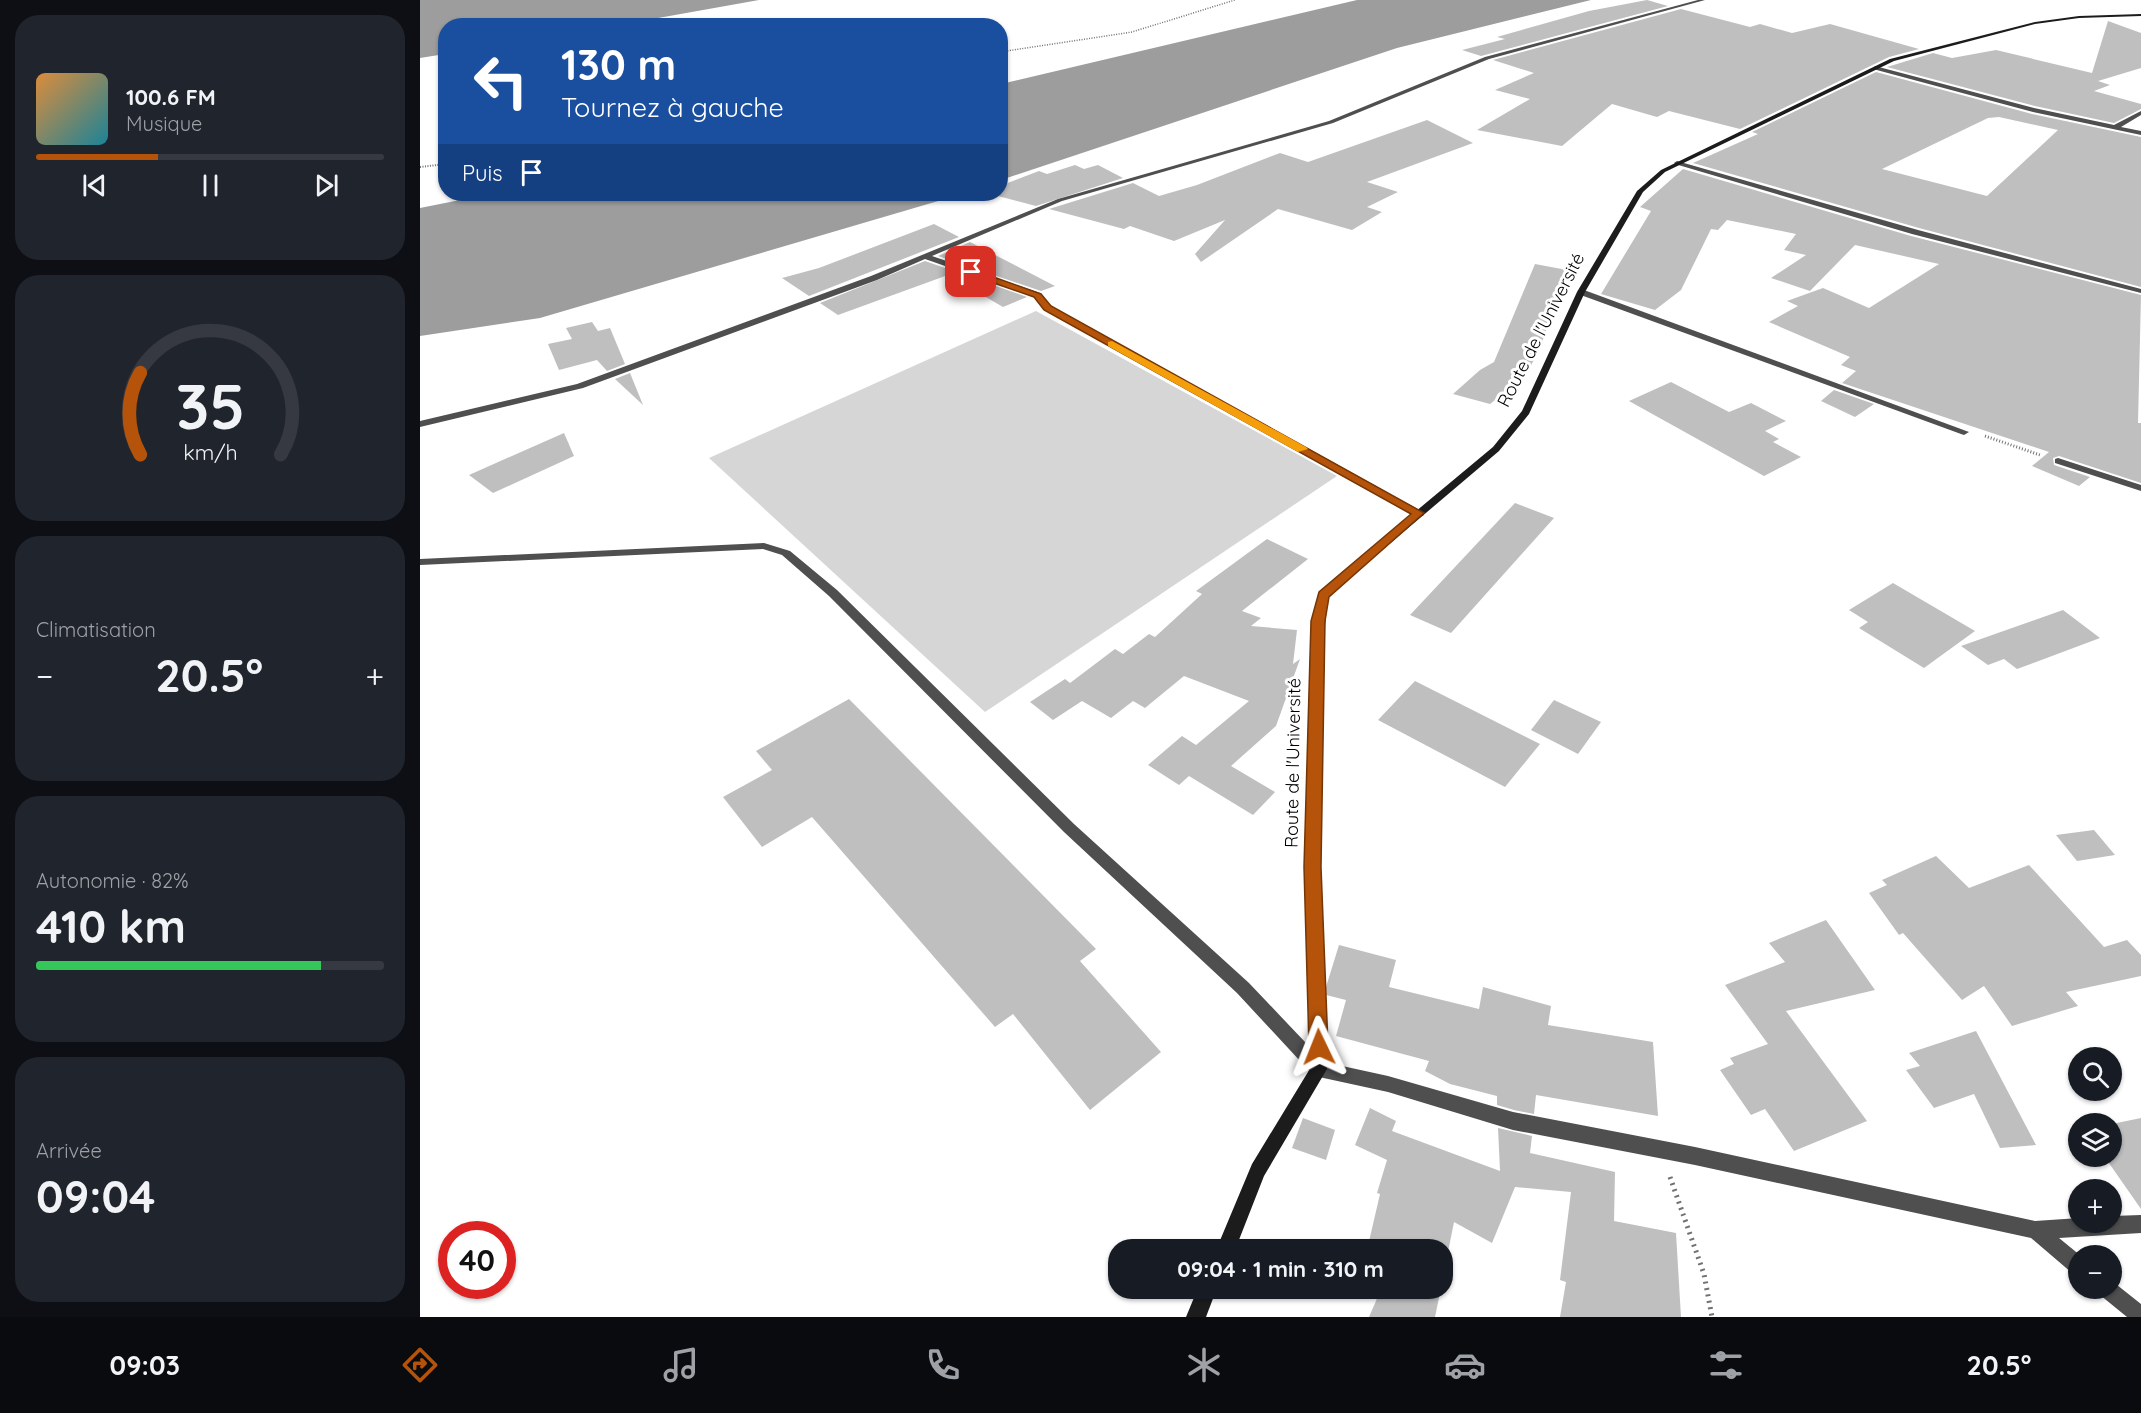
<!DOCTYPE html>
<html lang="fr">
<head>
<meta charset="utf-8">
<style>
	body { margin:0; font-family:Quicksand,sans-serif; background:#20242c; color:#f1f3f6; height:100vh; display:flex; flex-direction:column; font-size:22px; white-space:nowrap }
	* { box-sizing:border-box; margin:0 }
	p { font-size:20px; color:#9ea1a6 }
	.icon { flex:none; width:33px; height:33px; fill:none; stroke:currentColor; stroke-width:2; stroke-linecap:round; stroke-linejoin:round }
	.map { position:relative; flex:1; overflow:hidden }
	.drawer { display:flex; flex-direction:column; gap:15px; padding:15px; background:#0d0f14; width:420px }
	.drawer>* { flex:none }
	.banner { position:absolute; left:18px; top:18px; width:570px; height:183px; border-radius:24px; box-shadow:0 2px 4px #0004; background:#1a4fa0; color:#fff; overflow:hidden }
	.tools { position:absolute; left:1648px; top:1047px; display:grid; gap:12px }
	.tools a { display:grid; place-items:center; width:54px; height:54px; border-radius:50%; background:#171b24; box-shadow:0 2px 4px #0004; font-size:30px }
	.speed { position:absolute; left:18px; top:1221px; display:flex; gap:12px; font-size:30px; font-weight:700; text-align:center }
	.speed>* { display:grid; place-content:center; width:78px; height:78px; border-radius:50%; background:#171b24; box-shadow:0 2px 4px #0004; line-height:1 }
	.speed .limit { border:9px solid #d22; background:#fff; color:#111 }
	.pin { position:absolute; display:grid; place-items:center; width:51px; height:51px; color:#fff; margin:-26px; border-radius:12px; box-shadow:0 3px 9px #0006 }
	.me { position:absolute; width:66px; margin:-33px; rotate:358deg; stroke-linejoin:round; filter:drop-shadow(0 0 4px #0008) }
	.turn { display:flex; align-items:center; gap:21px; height:126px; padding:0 24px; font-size:27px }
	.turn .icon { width:78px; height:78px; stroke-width:2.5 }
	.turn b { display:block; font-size:42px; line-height:51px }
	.then { display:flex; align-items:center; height:57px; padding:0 24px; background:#0003; gap:12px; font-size:22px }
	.big { font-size:45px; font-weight:700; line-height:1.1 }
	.drawer .widget { flex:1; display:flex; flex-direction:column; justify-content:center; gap:9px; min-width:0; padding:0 21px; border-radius:24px; background:#20242c }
	.drawer .dial { align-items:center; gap:0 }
	.dial svg { height:156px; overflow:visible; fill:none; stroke:#363941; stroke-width:7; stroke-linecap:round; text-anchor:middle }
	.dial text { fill:#f1f3f6; stroke:none }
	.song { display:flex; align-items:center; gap:18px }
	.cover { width:72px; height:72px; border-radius:9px; background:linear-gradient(135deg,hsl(30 70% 55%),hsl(190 70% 35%)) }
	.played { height:6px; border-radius:3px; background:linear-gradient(90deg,#b45309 35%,#363941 35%) }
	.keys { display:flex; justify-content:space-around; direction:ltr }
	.heat { display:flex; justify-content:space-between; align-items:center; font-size:33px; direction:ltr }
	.charge { height:9px; border-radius:4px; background:linear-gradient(90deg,#34c759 82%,#363941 0) }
	.trip { position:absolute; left:688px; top:1239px; width:345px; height:60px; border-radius:24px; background:#171b24; box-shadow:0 2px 4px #0004; font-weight:700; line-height:60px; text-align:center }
	.tabs { display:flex; height:96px; justify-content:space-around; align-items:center; background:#090b0e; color:#9ea1a6 }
	.tabs .icon { width:42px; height:42px }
	.tabs .selected { color:#b45309 }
	.tabs b { font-size:27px; color:#f1f3f6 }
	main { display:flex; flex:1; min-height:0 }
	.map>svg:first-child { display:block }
	.green { fill:#d6d6d6 }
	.water { fill:#9d9d9d }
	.building { fill:#bfbfbf; fill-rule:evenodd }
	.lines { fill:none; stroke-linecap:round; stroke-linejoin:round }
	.path-far3 { stroke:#717171; stroke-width:1.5; stroke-dasharray:1 1.5; stroke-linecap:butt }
	.path-far2 { stroke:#717171; stroke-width:2; stroke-dasharray:1 1.5; stroke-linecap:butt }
	.path-far1 { stroke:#717171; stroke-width:3; stroke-dasharray:1 2; stroke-linecap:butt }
	.path { stroke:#717171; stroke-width:5; stroke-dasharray:2 4.5; stroke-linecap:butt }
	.street { fill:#4f4f4f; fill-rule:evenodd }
	.secondary { fill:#1c1c1c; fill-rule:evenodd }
	.route { fill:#b45309; stroke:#753606; stroke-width:1.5 }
	.slow { fill:#f59e0b }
	.labels { text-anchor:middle; stroke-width:6; stroke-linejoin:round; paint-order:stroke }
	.street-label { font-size:18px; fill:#000; stroke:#fff }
</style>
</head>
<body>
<main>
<section class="drawer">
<div class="widget">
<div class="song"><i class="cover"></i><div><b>100.6 FM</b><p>Musique</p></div></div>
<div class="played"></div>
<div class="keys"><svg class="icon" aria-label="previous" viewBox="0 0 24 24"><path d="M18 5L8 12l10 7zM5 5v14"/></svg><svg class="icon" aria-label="pause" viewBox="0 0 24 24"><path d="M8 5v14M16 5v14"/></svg><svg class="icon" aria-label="next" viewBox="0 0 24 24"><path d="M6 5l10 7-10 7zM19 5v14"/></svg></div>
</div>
<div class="widget dial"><svg viewBox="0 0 100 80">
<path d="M14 69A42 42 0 1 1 86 69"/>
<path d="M14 69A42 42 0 0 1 14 27" stroke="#b45309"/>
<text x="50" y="56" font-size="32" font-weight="700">35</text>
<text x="50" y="72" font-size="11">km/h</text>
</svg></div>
<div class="widget"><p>Climatisation</p>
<div class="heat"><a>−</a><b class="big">20.5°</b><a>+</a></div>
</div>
<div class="widget"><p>Autonomie · 82%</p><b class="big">410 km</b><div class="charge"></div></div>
<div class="widget"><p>Arrivée</p><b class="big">09:04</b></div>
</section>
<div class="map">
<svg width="1721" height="1317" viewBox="0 0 1721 1317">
	<rect width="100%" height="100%" fill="#fff"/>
	<polygon class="green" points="616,311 917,476 565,712 289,458"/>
	<g class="water">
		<polygon points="0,0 339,0 199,25 26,26 25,54 0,58"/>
		<polygon points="937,0 1171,0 977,48 581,180 581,84"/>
		<polygon points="70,194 542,194 120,318 0,336 0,208"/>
	</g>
	<g class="building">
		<polygon points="1227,0 1248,6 1061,56 1042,50 1085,39 1077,37 1169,11"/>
		<polygon points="1261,9 1330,27 1340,24 1372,33 1410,24 1499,49 1469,57 1320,129 1249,111 1237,117 1192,104 1142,146 1057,130 1110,99 1075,90 1114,73 1073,60"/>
		<polygon points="1688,21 1721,33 1721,68 1678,81 1690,85 1674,91 1721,104 1721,109 1694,123 1615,106 1467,67 1513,53 1532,58 1576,50 1672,73"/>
		<path d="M 1456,72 L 1612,114 L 1721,137 L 1721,287 L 1499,228 L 1273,163 L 1338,134 L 1332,132 ZM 1579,117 L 1638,130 L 1567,196 L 1462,169 L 1568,118 Z"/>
		<polygon points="1007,120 1053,143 947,182 978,192 947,207 962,212 932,230 858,209 781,262 775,254 805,220 754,241 710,226 704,229 629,209 713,183 739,196 777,185 860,153 888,162"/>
		<polygon points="655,165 664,169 678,165 703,178 616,206 570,194 580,194 580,186 619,171 627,174"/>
		<polygon points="1263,169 1491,236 1721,295 1718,423 1721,423 1721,483 1639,456 1633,458 1634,465 1670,477 1659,486 1612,466 1629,452 1422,383 1436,371 1421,365 1430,357 1349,322 1378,306 1367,301 1403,288 1449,308 1519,264 1435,245 1390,291 1351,278 1386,255 1364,250 1376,234 1307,220 1298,230 1291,229 1261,290 1235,310 1181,294 1231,211 1220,207"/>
		<polygon points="514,224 539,237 389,296 362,278 399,268"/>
		<polygon points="550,242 635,286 621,291 518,256"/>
		<polygon points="505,261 607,297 583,307 528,275 418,315 400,303"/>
		<polygon points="1115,264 1147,270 1120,348 1105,377 1070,404 1033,394 1060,370 1074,362"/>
		<polygon points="172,322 178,331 190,328 205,364 187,371 177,360 139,370 128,344 152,339 146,328"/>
		<polygon points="210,373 223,405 195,379"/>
		<polygon points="1251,382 1309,412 1331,403 1366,421 1345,431 1359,439 1353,442 1381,457 1344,476 1209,401"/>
		<polygon points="1414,390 1454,404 1435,417 1401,401"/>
		<polygon points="144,433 154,456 73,493 49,475"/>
		<polygon points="1095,503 1134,518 1031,633 990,615"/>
		<polygon points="847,539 888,559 822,611 841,618 831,626 877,630 873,664 880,659 856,726 811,766 855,792 833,815 769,776 759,785 728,765 762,736 776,745 829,701 764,676 725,708 713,701 691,718 662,701 633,720 610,702 645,679 650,683 695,649 703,654 729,634 735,637 782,594 776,591"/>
		<polygon points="1473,583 1555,631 1504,668 1439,628 1448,622 1429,610"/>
		<polygon points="1643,610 1680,638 1597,669 1584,659 1568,665 1541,646"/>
		<polygon points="995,681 1120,744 1085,787 958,720"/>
		<polygon points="429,699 676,949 660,961 741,1052 670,1110 593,1014 575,1027 392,817 342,847 303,797 352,770 336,751"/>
		<polygon points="1134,700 1181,722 1158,754 1111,730"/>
		<polygon points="1674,830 1695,855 1657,861 1636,835"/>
		<polygon points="1516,856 1549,888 1609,865 1684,947 1707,940 1721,955 1721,976 1646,992 1658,1006 1592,1026 1564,986 1542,1000 1483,933 1479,935 1449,893 1467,885 1462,880"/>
		<polygon points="1406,920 1455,990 1366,1011 1447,1121 1374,1151 1345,1109 1331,1115 1300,1070 1314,1064 1310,1058 1348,1044 1305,985 1365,962 1349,943"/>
		<polygon points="919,945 976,960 969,987 1059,1009 1063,987 1131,1006 1128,1025 1233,1042 1238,1116 1116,1095 1114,1114 1094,1110 1077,1105 1077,1096 1030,1084 1005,1071 1009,1061 916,1036 926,1000 906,995 906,987"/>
		<polygon points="1556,1031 1616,1145 1580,1148 1554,1094 1514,1108 1486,1070 1500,1066 1489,1053"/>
		<polygon points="950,1108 976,1121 972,1131 1080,1171 1078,1128 1112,1136 1110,1153 1195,1172 1194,1221 1256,1233 1261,1317 1140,1317 1146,1282 1140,1280 1151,1192 1095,1187 1072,1243 1034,1222 1023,1277 1023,1250 947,1250 960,1194 957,1193 967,1160 935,1145"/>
		<polygon points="883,1118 915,1130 906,1160 872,1148"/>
		<polygon points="1721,1118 1721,1209 1684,1156 1692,1156 1692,1124"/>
		<polygon points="1021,1288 1015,1317 949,1317 959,1294 938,1289"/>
	</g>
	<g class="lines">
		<polyline class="path-far3" points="580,52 712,32 815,0"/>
		<polyline class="path-far2" points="0,167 26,164"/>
		<polyline class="path-far1" points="1565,436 1620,455"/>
		<polyline class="path" points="1250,1177 1284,1274 1292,1317"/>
		<g class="street">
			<polygon points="1278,0 1285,0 1069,59 913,123 642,201 512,256 620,293 630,306 1003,512 1004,514 1003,516 995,516 624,310 614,297 505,259 457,280 163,388 0,427 0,421 157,384 451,276 638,199 909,121 1065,57"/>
			<polygon points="1455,66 1614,108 1694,125 1721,111 1721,115 1701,127 1721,131 1721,135 1613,112 1453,69"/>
			<polygon points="1257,161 1498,230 1721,289 1721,293 1492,234 1255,164 1254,163"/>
			<polygon points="1158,290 1164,290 1549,432 1544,435 1541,434 1158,294"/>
			<polygon points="1638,458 1721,485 1721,491 1635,463 1635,459"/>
			<polygon points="344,543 370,551 417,590 654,824 829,983 904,1062 968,1076 1093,1112 1275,1147 1615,1221 1659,1218 1659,1222 1692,1222 1692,1216 1721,1215 1721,1233 1639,1238 1661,1256 1659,1256 1659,1275 1652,1273 1611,1238 1275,1165 1093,1130 968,1092 899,1077 893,1075 817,993 644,832 409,596 362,555 343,549 0,565 0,559"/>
			<polygon points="1692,1281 1721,1304 1721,1317 1707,1317 1680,1295 1678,1288 1692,1288"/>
		</g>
		<g class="secondary">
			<polygon points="1721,14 1721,16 1659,18 1615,24 1474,61 1245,172 1223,192 1165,292 1109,414 1079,451 908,596 902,656 899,867 907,1069 844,1176 815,1250 796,1250 832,1164 891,1067 885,867 890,656 899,592 1073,447 1102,411 1157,292 1217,191 1241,170 1470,59 1615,22 1659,16"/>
			<polygon points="778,1288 797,1288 786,1317 766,1317"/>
		</g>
	</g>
	<polygon class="route" points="551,269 621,294 631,306 1004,513 909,597 905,621 901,867 908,1047 905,1053 899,1056 892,1053 889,1047 884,867 891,621 899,592 991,514 624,310 614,297 548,274 546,272"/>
	<polygon class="slow" points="692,341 886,447 888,449 878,452 688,346 688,342"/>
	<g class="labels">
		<g class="street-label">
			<text transform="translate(1121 330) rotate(-63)" y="6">Route de l'Université</text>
			<text transform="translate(873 763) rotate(-89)" y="6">Route de l'Université</text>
		</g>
	</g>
</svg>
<div class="tools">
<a><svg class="icon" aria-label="search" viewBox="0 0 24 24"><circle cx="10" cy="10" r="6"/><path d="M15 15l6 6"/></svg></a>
<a><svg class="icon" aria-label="layers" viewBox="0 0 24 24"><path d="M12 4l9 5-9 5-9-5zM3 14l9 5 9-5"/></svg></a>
<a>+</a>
<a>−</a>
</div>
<div class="speed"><div class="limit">40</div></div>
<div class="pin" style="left:551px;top:272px;background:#d93025"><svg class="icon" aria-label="arrive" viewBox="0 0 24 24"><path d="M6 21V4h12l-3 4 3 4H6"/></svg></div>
<svg class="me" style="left:899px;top:1047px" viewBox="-20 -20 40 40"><path d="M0-17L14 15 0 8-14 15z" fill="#b45309" stroke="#fff" stroke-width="4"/></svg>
<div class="trip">09:04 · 1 min · 310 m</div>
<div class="banner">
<div class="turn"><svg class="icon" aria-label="left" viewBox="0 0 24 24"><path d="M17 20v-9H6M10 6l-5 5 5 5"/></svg><div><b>130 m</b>Tournez à gauche</div></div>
<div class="then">Puis<svg class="icon" aria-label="arrive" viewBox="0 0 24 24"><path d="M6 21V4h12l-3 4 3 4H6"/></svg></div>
</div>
</div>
</main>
<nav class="tabs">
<b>09:03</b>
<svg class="icon selected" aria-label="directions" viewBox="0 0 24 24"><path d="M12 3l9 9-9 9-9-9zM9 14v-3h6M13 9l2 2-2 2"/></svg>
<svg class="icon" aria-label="music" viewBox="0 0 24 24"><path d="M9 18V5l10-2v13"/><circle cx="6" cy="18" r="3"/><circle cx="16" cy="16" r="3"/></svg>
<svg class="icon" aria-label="phone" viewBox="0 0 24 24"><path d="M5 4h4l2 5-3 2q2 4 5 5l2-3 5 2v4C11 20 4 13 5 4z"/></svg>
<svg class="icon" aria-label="climate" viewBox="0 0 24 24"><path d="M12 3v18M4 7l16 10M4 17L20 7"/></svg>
<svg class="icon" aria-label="car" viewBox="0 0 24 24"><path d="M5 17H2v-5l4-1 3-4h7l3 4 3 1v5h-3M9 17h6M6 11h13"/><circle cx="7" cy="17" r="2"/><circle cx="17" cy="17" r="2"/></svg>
<svg class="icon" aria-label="filters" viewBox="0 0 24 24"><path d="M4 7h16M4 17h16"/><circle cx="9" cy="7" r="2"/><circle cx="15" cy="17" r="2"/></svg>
<b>20.5°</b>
</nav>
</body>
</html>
